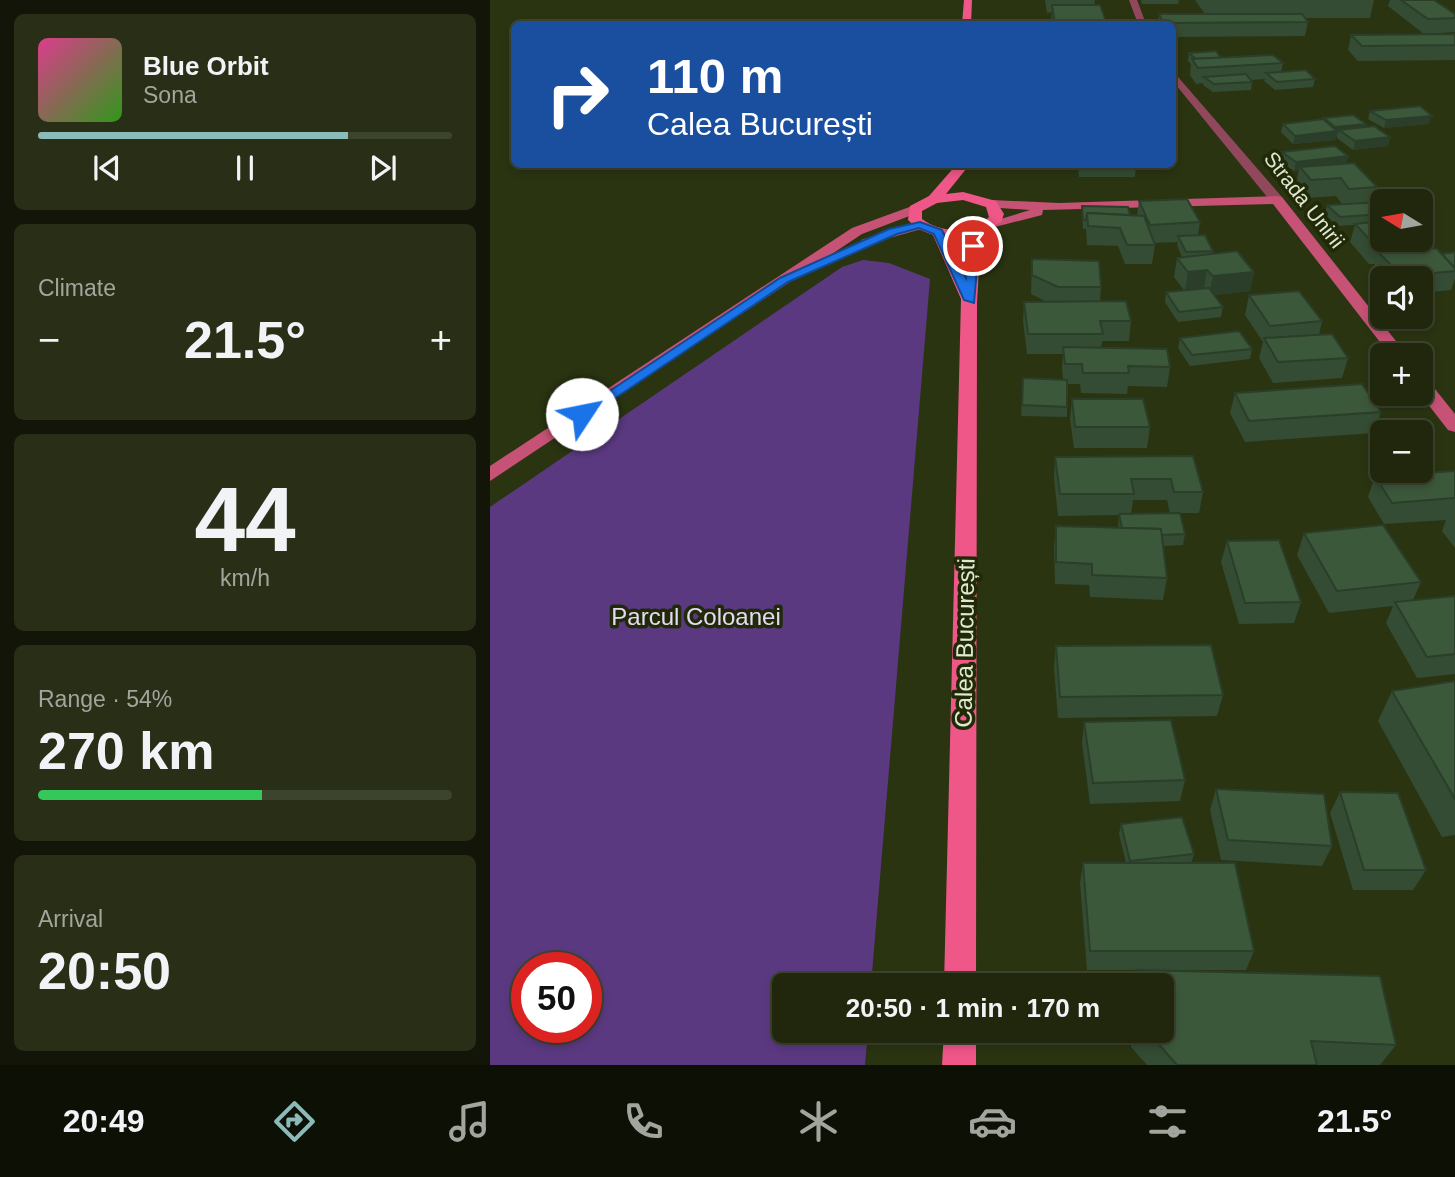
<!DOCTYPE html>
<html lang="en">
<head>
<meta charset="utf-8">
<style>
	body { margin:0; font-family:Arial,sans-serif; background:#282f16; color:#f1f3f6; height:100vh; display:flex; flex-direction:column; font-size:26px; white-space:nowrap }
	* { box-sizing:border-box; margin:0 }
	p { font-size:23px; color:#a2a59d }
	.icon { flex:none; width:38px; height:38px; fill:none; stroke:currentColor; stroke-width:2; stroke-linecap:round; stroke-linejoin:round }
	.map { position:relative; flex:1; overflow:hidden }
	.sheet { display:flex; flex-direction:column; gap:14px; padding:14px; background:#121507; width:490px }
	.sheet>* { flex:none }
	.top-card { position:absolute; left:21px; top:21px; width:665px; height:147px; border-radius:10px; box-shadow:0 4px 10px #0003,0 0 0 2px #3d442e; background:#1a4fa0; color:#fff; overflow:hidden }
	.needle { width:46px; rotate:281deg }
	.controls { position:absolute; left:880px; top:189px; display:grid; gap:14px }
	.controls a { display:grid; place-items:center; width:63px; height:63px; border-radius:10px; background:#20270d; box-shadow:0 4px 10px #0003,0 0 0 2px #3d442e; font-size:35px }
	.speed { position:absolute; left:21px; top:952px; display:flex; gap:14px; font-size:35px; font-weight:700; text-align:center }
	.speed>* { display:grid; place-content:center; width:91px; height:91px; border-radius:50%; background:#20270d; box-shadow:0 4px 10px #0003,0 0 0 2px #3d442e; line-height:1 }
	.speed .limit { border:10px solid #d22; background:#fff; color:#111 }
	.pin { position:absolute; display:grid; place-items:center; width:60px; height:60px; color:#fff; margin:-30px; border:4px solid #fff; border-radius:50%; box-shadow:0 2px 7px #0007 }
	.me { position:absolute; width:77px; margin:-38px; rotate:56deg; stroke-linejoin:round; filter:drop-shadow(0 0 5px #0008) }
	.turn { display:flex; align-items:center; gap:24px; height:147px; padding:0 21px; font-size:32px }
	.turn .icon { width:91px; height:91px; stroke-width:2.5 }
	.turn b { display:block; font-size:49px; line-height:60px }
	.big { font-size:52px; font-weight:700; line-height:1.1 }
	.sheet .tile { flex:1; display:flex; flex-direction:column; justify-content:center; gap:10px; min-width:0; padding:0 24px; border-radius:10px; background:#282f16 }
	.sheet .dial { align-items:center; gap:0 }
	.dial b { font-size:91px; line-height:1 }
	.song { display:flex; align-items:center; gap:21px }
	.cover { width:84px; height:84px; border-radius:10px; background:linear-gradient(135deg,hsl(330 70% 55%),hsl(110 70% 35%)) }
	.played { height:7px; border-radius:4px; background:linear-gradient(90deg,#8bbbb9 75%,#3d442e 75%) }
	.keys { display:flex; justify-content:space-around; direction:ltr }
	.heat { display:flex; justify-content:space-between; align-items:center; font-size:38px; direction:ltr }
	.charge { height:10px; border-radius:5px; background:linear-gradient(90deg,#34c759 54%,#3d442e 0) }
	.trip { position:absolute; left:282px; top:973px; width:402px; height:70px; border-radius:10px; background:#20270d; box-shadow:0 4px 10px #0003,0 0 0 2px #3d442e; font-weight:700; line-height:70px; text-align:center }
	.tabs { display:flex; height:112px; justify-content:space-around; align-items:center; background:#0d1005; color:#a2a59d }
	.tabs .icon { width:49px; height:49px }
	.tabs .selected { color:#8bbbb9 }
	.tabs b { font-size:32px; color:#f1f3f6 }
	main { display:flex; flex:1; min-height:0 }
	.map>svg:first-child { display:block }
	.green { fill:#5b3981; fill-rule:evenodd }
	.lines { fill:none; stroke-linecap:round; stroke-linejoin:round }
	.street { fill:#91485d; fill-rule:evenodd }
	.secondary { fill:#c65276; fill-rule:evenodd }
	.primary { fill:#ef5789; fill-rule:evenodd }
	.wall { fill:#344c33 }
	.shaded-wall { fill:#2a3e29 }
	.building { fill:#3c583b; stroke:#2a3e29; stroke-width:2 }
	.route { fill:#1a73e8; stroke:#114b97; stroke-width:2 }
	.labels { text-anchor:middle; stroke-width:7; stroke-linejoin:round; paint-order:stroke }
	.far-street-label { font-size:21px; fill:#e0e8d3; stroke:#202a06 }
	.park-label { font-size:24px; fill:#e5daf6; stroke:#202a06 }
	.street-label { font-size:24px; fill:#e0e8d3; stroke:#202a06 }
</style>
</head>
<body>
<main>
<section class="sheet">
<div class="tile">
<div class="song"><i class="cover"></i><div><b>Blue Orbit</b><p>Sona</p></div></div>
<div class="played"></div>
<div class="keys"><svg class="icon" aria-label="previous" viewBox="0 0 24 24"><path d="M18 5L8 12l10 7zM5 5v14"/></svg><svg class="icon" aria-label="pause" viewBox="0 0 24 24"><path d="M8 5v14M16 5v14"/></svg><svg class="icon" aria-label="next" viewBox="0 0 24 24"><path d="M6 5l10 7-10 7zM19 5v14"/></svg></div>
</div>
<div class="tile"><p>Climate</p>
<div class="heat"><a>−</a><b class="big">21.5°</b><a>+</a></div>
</div>
<div class="tile dial"><b>44</b><p>km/h</p></div>
<div class="tile"><p>Range · 54%</p><b class="big">270 km</b><div class="charge"></div></div>
<div class="tile"><p>Arrival</p><b class="big">20:50</b></div>
</section>
<div class="map">
<svg width="965" height="1065" viewBox="0 0 965 1065">
	<rect width="100%" height="100%" fill="#2a3411"/>
	<path class="green" d="M 373,260 L 399,263 L 440,279 L 381,985 L 294,985 L 294,1031 L 378,1031 L 375,1065 L 0,1065 L 0,507 L 352,267 ZM 37,968 L 96,968 L 96,1027 L 37,1027 Z"/>
	<g class="lines">
		<g class="street">
			<polygon points="639,0 647,0 656,24 648,24"/>
			<polygon points="682,70 792,197 792,203 782,203 682,80"/>
		</g>
		<g class="secondary">
			<polygon points="787,196 792,197 917,355 900,355 783,204 553,210 552,215 501,228 494,224 540,210 496,207 496,201 501,200 569,203"/>
			<polygon points="425,205 432,209 430,212 372,234 0,481 0,466 362,228"/>
			<polygon points="430,221 435,222 435,228 378,244 371,240"/>
			<polygon points="931,378 937,379 965,414 965,432 958,430 930,394"/>
		</g>
		<g class="primary">
			<polygon points="474,0 482,0 481,24 472,24"/>
			<path d="M 467,164 L 480,164 L 456,194 L 473,192 L 506,201 L 514,214 L 511,222 L 491,234 L 487,303 L 486,985 L 454,985 L 471,299 L 443,235 L 428,229 L 418,220 L 420,206 L 439,196 ZM 473,200 L 496,207 L 499,217 C 480,233 452,234 432,219 L 432,211 L 447,203 ZM 476,237 L 474,270 L 459,238 Z"/>
			<polygon points="454,1031 486,1031 486,1065 452,1065"/>
		</g>
	</g>
	<g class="wall">
		<polygon points="555,0 605,0 604,5 617,24 561,24 562,12 557,13"/>
		<polygon points="651,0 689,0 688,4 652,4"/>
		<polygon points="705,0 884,0 880,18 815,18 818,22 815,36 682,37 682,24 668,24 669,14 715,14"/>
		<polygon points="900,0 944,0 965,14 965,32 934,34 898,6"/>
		<polygon points="965,34 965,60 868,61 858,50 861,35"/>
		<polygon points="699,53 731,58 793,63 791,72 825,79 823,87 785,90 774,81 775,79 761,80 762,82 761,90 723,92 713,85 713,83 706,84 700,75 701,64 698,61"/>
		<polygon points="880,111 939,124 894,128 878,119"/>
		<polygon points="834,118 876,127 900,137 898,146 863,150 847,138 847,135 845,140 803,144 791,132 793,124 833,120"/>
		<polygon points="792,152 858,156 856,164 887,187 883,202 892,202 892,240 927,240 923,250 952,254 965,252 965,279 961,290 931,293 931,278 892,278 892,281 882,271 885,264 879,264 860,242 865,225 847,226 835,214 837,205 852,204 846,196 816,198 806,184 809,170 804,171 790,161"/>
		<polygon points="588,164 646,164 645,177 589,177"/>
		<polygon points="649,201 710,222 708,235 723,251 722,254 764,272 760,291 724,295 733,307 731,317 688,322 675,302 676,292 694,290 684,277 687,258 692,257 687,245 688,242 664,243 665,245 662,264 635,264 628,246 597,245 596,229 593,229 592,206 640,215 647,216"/>
		<polygon points="542,259 611,287 610,301 641,321 639,341 612,341 611,348 680,367 677,387 638,386 637,394 591,393 590,384 577,384 577,417 531,416 533,378 573,380 572,367 573,354 537,354 533,321 534,302 557,302 541,294"/>
		<polygon points="759,295 832,321 829,335 858,358 852,378 783,383 769,358 773,342 755,315"/>
		<polygon points="690,338 762,349 760,359 700,366 688,348"/>
		<polygon points="745,393 891,412 884,433 755,442 740,413"/>
		<polygon points="582,399 660,427 657,448 584,448 580,419"/>
		<polygon points="703,456 713,492 709,513 680,513 677,500 643,500 641,514 695,534 693,545 673,546 677,578 673,600 600,597 599,585 565,584 564,547 566,526 628,528 629,515 568,516 564,478 565,457"/>
		<polygon points="965,471 965,548 952,531 956,520 894,524 878,497 885,476"/>
		<polygon points="814,533 931,582 923,600 965,596 965,674 927,678 896,623 903,606 839,613 807,555"/>
		<polygon points="737,541 811,602 804,623 749,624 731,562"/>
		<polygon points="566,646 733,695 727,716 568,718 564,668"/>
		<polygon points="965,681 965,835 952,837 888,721 902,691"/>
		<polygon points="594,722 695,780 690,801 600,804 592,743"/>
		<polygon points="726,789 842,846 832,866 731,860 720,810"/>
		<polygon points="850,792 936,870 923,890 863,890 840,813"/>
		<polygon points="631,824 704,854 701,863 764,951 756,970 649,970 906,1045 890,1065 657,1065 641,1047 641,1031 672,1031 672,985 642,985 646,970 597,970 590,883 593,863 636,863 629,834"/>
	</g>
	<g class="shaded-wall">
		<polygon points="942,116 939,124 894,128 896,120"/>
		<polygon points="876,124 874,132 849,130 845,140 803,144 805,136 844,131 845,127"/>
		<polygon points="900,137 898,146 863,150 865,141"/>
		<polygon points="858,156 856,165 810,167 809,170 804,171 806,162"/>
		<polygon points="910,240 927,240 922,255 912,256 916,243"/>
		<polygon points="717,270 714,289 695,291 698,272"/>
		<polygon points="764,272 760,291 719,296 723,276"/>
	</g>
	<g class="building">
		<polygon points="911,0 944,0 965,14 965,18 938,19"/>
		<polygon points="562,5 610,5 617,24 565,24"/>
		<polygon points="669,14 812,14 818,22 673,23"/>
		<polygon points="965,34 965,45 872,46 861,35"/>
		<polygon points="726,51 731,58 706,59 699,53"/>
		<polygon points="783,55 793,63 708,68 702,59"/>
		<polygon points="816,70 825,79 787,82 776,73"/>
		<polygon points="756,74 762,82 724,84 714,77"/>
		<polygon points="930,106 942,116 896,120 880,111"/>
		<polygon points="863,115 876,124 845,127 834,118"/>
		<polygon points="833,119 847,131 805,136 793,124"/>
		<polygon points="884,126 900,137 865,141 849,130"/>
		<polygon points="845,146 858,156 806,162 792,152"/>
		<polygon points="864,163 887,187 859,189 851,178 821,180 810,167"/>
		<polygon points="697,199 710,222 660,225 649,201"/>
		<polygon points="892,202 892,214 850,217 837,205"/>
		<polygon points="592,206 638,207 640,215 597,213 596,220 593,220"/>
		<polygon points="597,213 654,216 665,245 637,245 630,228 598,226"/>
		<polygon points="892,221 892,240 912,240 916,243 885,245 865,224"/>
		<polygon points="715,235 723,251 696,252 688,236"/>
		<polygon points="946,248 965,268 965,271 912,276 888,252"/>
		<polygon points="747,251 764,272 723,276 717,270 698,272 687,258"/>
		<polygon points="965,252 965,268 952,254"/>
		<polygon points="542,259 609,261 611,287 568,287 542,275"/>
		<polygon points="719,288 733,307 689,312 676,292"/>
		<polygon points="809,291 832,321 780,326 759,295"/>
		<polygon points="636,301 641,321 610,321 613,334 538,334 534,302"/>
		<polygon points="749,331 762,349 702,355 690,338"/>
		<polygon points="842,334 858,358 788,362 774,338"/>
		<polygon points="573,347 677,349 680,367 638,366 639,373 593,373 592,364 575,364"/>
		<polygon points="533,378 577,380 577,407 532,405"/>
		<polygon points="872,384 891,412 759,421 745,393"/>
		<polygon points="582,399 653,399 660,427 585,427"/>
		<polygon points="703,456 713,492 684,492 681,479 641,479 644,494 570,494 565,457"/>
		<polygon points="965,471 965,498 902,503 885,476"/>
		<polygon points="690,513 695,534 671,535 671,529 632,528 629,514"/>
		<polygon points="893,525 931,582 847,591 814,533"/>
		<polygon points="566,526 671,529 677,578 602,575 602,564 566,562"/>
		<polygon points="789,540 811,602 755,603 737,541"/>
		<polygon points="965,596 965,654 937,657 905,602"/>
		<polygon points="721,645 733,695 570,697 566,646"/>
		<polygon points="965,681 965,799 902,691"/>
		<polygon points="681,720 695,780 603,783 594,722"/>
		<polygon points="726,789 834,794 842,846 738,840"/>
		<polygon points="850,792 908,793 936,870 874,870"/>
		<polygon points="692,817 704,854 640,861 631,824"/>
		<polygon points="593,863 745,863 764,951 600,951"/>
		<polygon points="646,970 890,976 906,1045 821,1041 827,1065 687,1065 657,1031 672,1031 672,985 647,985"/>
	</g>
	<polygon class="route" points="430,222 452,230 476,278 478,246 483,242 489,246 484,303 474,300 444,234 429,228 407,234 298,282 97,417 85,414 290,278 399,229"/>
	<g class="labels">
		<g class="far-street-label">
			<text transform="translate(814 200) rotate(52)" y="7">Strada Unirii</text>
		</g>
		<g class="park-label">
			<text x="206" y="625">Parcul Coloanei</text>
		</g>
		<g class="street-label">
			<text transform="translate(475 643) rotate(-89)" y="8">Calea București</text>
		</g>
	</g>
</svg>
<div class="controls">
<a><svg class="needle" viewBox="-14 -14 28 28"><path d="M0-13l5 13h-10z" fill="#e53935"/><path d="M0 13l5-13h-10z" fill="#a2a59d"/></svg></a>
<a><svg class="icon" aria-label="sound" viewBox="0 0 24 24"><path d="M4 9h4l5-4v14l-5-4H4zM17 9q2 3 0 6"/></svg></a>
<a>+</a>
<a>−</a>
</div>
<div class="speed"><div class="limit">50</div></div>
<div class="pin" style="left:483px;top:246px;background:#d93025"><svg class="icon" aria-label="arrive" viewBox="0 0 24 24"><path d="M6 21V4h12l-3 4 3 4H6"/></svg></div>
<svg class="me" style="left:92px;top:414px" viewBox="-20 -20 40 40"><circle r="19" fill="#fff"/><path d="M0-13L10 11 0 6-10 11z" fill="#1a73e8"/></svg>
<div class="trip">20:50 · 1 min · 170 m</div>
<div class="top-card">
<div class="turn"><svg class="icon" aria-label="right" viewBox="0 0 24 24"><path d="M7 20v-9h11M14 6l5 5-5 5"/></svg><div><b>110 m</b>Calea București</div></div>
</div>
</div>
</main>
<nav class="tabs">
<b>20:49</b>
<svg class="icon selected" aria-label="directions" viewBox="0 0 24 24"><path d="M12 3l9 9-9 9-9-9zM9 14v-3h6M13 9l2 2-2 2"/></svg>
<svg class="icon" aria-label="music" viewBox="0 0 24 24"><path d="M9 18V5l10-2v13"/><circle cx="6" cy="18" r="3"/><circle cx="16" cy="16" r="3"/></svg>
<svg class="icon" aria-label="phone" viewBox="0 0 24 24"><path d="M5 4h4l2 5-3 2q2 4 5 5l2-3 5 2v4C11 20 4 13 5 4z"/></svg>
<svg class="icon" aria-label="climate" viewBox="0 0 24 24"><path d="M12 3v18M4 7l16 10M4 17L20 7"/></svg>
<svg class="icon" aria-label="car" viewBox="0 0 24 24"><path d="M5 17H2v-5l4-1 3-4h7l3 4 3 1v5h-3M9 17h6M6 11h13"/><circle cx="7" cy="17" r="2"/><circle cx="17" cy="17" r="2"/></svg>
<svg class="icon" aria-label="filters" viewBox="0 0 24 24"><path d="M4 7h16M4 17h16"/><circle cx="9" cy="7" r="2"/><circle cx="15" cy="17" r="2"/></svg>
<b>21.5°</b>
</nav>
</body>
</html>
